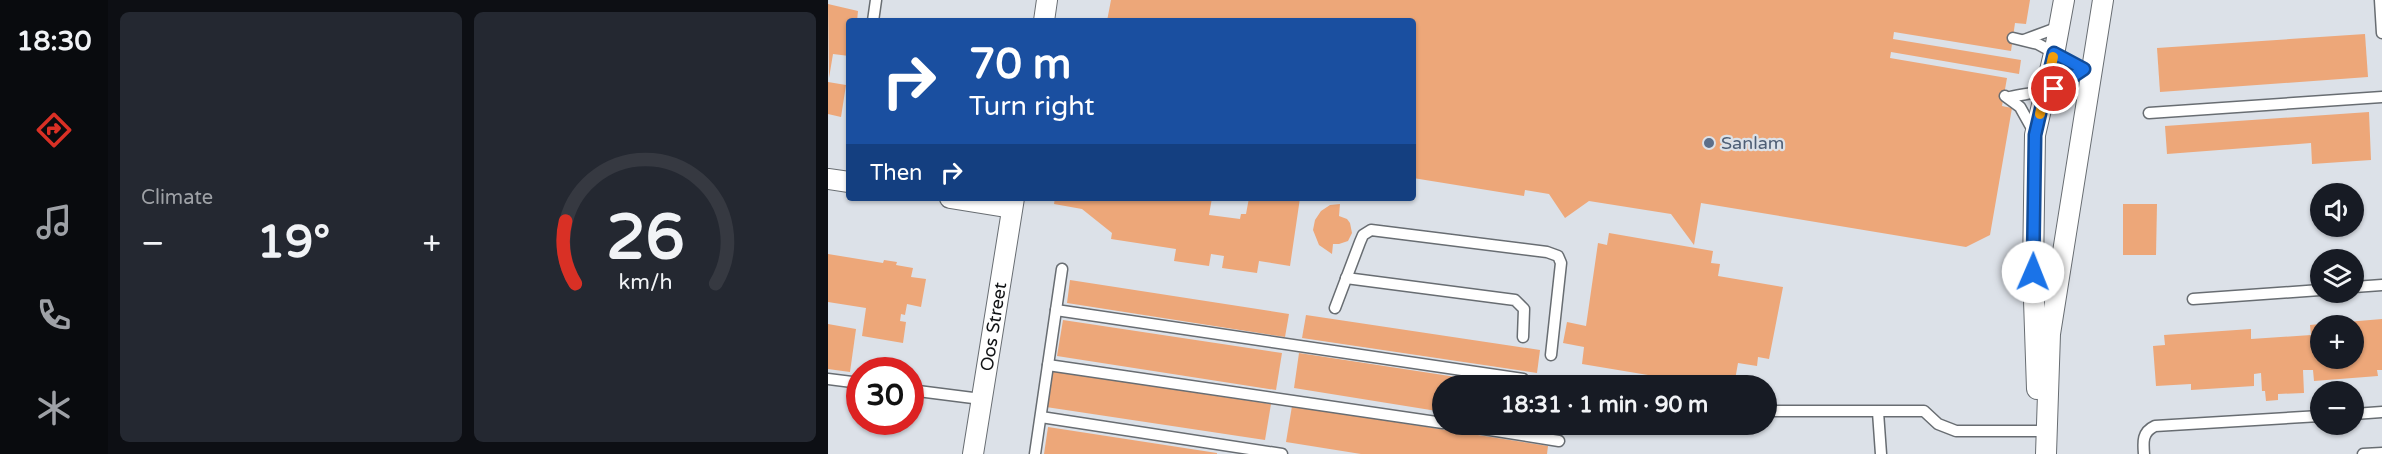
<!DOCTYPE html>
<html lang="en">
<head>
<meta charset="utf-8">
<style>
	body { margin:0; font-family:"Varela Round",sans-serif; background:#242831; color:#f1f3f6; height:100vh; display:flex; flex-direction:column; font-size:22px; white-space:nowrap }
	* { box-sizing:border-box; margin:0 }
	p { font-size:20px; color:#9ea1a6 }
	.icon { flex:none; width:33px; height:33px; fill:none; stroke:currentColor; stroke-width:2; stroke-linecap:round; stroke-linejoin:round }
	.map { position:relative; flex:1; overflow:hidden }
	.details { display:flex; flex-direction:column; gap:12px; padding:12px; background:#0d0f14; width:720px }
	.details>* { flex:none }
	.hud { position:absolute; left:18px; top:18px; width:570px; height:183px; border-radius:6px; box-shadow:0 2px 4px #0004; background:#1a4fa0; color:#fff; overflow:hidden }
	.fabs { position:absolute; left:1482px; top:183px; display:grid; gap:12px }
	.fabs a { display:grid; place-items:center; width:54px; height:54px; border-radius:50%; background:#171b24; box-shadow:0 2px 4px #0004; font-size:30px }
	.speed { position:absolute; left:18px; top:357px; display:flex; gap:12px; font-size:30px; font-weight:700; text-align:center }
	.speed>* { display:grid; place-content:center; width:78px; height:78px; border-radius:50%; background:#171b24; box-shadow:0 2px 4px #0004; line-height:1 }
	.speed .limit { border:9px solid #d22; background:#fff; color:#111 }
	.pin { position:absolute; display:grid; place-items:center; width:51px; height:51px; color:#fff; margin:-26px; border:3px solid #fff; border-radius:50%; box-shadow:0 2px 6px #0007 }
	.me { position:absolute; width:66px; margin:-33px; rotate:1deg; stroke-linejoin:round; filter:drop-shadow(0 0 4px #0008) }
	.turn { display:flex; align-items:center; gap:21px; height:126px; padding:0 24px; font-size:27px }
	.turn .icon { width:78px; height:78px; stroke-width:2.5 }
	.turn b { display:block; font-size:42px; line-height:51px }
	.then { display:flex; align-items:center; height:57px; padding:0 24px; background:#0003; gap:12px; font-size:22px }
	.big { font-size:45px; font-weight:800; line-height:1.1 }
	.details .widget { flex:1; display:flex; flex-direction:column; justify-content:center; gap:9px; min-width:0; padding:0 21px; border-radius:9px; background:#242831 }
	.details .dial { align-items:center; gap:0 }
	.dial svg { height:156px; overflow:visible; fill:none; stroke:#363941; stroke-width:7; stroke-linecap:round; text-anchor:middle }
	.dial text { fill:#f1f3f6; stroke:none }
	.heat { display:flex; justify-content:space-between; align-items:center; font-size:33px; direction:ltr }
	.details .tiles { flex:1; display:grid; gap:12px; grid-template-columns:repeat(2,1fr) }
	.trip { position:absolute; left:604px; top:375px; width:345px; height:60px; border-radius:30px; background:#171b24; box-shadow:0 2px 4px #0004; font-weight:800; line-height:60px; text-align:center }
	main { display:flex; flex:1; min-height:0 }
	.tab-bar { display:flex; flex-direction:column; width:108px; justify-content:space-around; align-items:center; background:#090b0e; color:#9ea1a6 }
	.tab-bar .icon { width:42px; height:42px }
	.tab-bar .on { color:#d93025 }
	.tab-bar b { font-size:27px; color:#f1f3f6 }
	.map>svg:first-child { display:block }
	.building { fill:#eda779 }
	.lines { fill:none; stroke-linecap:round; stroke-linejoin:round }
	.service-casing { stroke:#686d72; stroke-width:13 }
	.minor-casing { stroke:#686d72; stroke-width:22 }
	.service { stroke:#fff; stroke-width:10 }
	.minor { stroke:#fff; stroke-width:20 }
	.route-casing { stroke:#114b97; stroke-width:15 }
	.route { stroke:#1a73e8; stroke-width:10 }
	.slow { stroke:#f59e0b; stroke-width:10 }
	.service-dot { fill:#5c6f8a; stroke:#dce1e8; stroke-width:2 }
	.labels { text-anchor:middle; stroke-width:4.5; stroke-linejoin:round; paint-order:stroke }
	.service-label { font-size:18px; fill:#4e5e75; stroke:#dce1e8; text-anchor:start }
	.street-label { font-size:18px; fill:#121416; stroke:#dce1e8 }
</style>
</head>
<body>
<main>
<nav class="tab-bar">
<b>18:30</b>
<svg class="icon on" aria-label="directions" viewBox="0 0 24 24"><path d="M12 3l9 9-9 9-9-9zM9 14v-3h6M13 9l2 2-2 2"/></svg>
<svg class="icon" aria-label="music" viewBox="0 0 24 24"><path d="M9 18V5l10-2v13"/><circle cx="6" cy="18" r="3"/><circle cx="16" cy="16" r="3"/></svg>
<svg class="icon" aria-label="phone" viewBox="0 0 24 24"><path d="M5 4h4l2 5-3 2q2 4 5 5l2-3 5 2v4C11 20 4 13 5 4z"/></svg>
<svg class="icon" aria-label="climate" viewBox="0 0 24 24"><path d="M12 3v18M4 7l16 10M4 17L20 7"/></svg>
</nav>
<section class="details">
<div class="tiles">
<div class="widget"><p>Climate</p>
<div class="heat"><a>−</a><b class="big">19°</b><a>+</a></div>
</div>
<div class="widget dial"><svg viewBox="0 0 100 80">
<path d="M14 69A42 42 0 1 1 86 69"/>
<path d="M14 69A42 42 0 0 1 9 37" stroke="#d93025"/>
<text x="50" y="56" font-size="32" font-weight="700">26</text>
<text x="50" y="72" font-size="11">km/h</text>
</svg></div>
</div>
</section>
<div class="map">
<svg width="1554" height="454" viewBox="0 0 1554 454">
	<rect width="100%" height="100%" fill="#dce1e8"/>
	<g class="building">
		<polygon points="283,0 1202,0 1198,24 1187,23 1183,51 1066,32 1065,39 1193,60 1191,74 1063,52 1062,58 1179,78 1174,106 1184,108 1162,235 1138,247 873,203 866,245 843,214 761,201 737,218 721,194 697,190 696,196 585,178 585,21 279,21"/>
		<polygon points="0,4 30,11 29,21 21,21 21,56 5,54 1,78"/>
		<polygon points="1537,34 1540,77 1332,92 1329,48"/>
		<polygon points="0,82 18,85 13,117 0,114"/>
		<polygon points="1541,112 1543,160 1484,164 1483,143 1339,154 1337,126"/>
		<polygon points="227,198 384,198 381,215 412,219 413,214 418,214 421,198 472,198 462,266 431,261 429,273 394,268 396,256 383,254 381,266 346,261 348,249 283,239 284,233 254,209 226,204"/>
		<polygon points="512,204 511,216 519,219 522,223 524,233 520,241 511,244 505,244 504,254 491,245 485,230 487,220 493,211 502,205"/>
		<polygon points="1295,204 1329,204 1328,255 1295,255"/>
		<polygon points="781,233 885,251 883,263 892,264 890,276 955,287 941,359 930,357 929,366 910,363 907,380 897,378 896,386 874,386 874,384 754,364 756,347 735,343 739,322 758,326 770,243 779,245"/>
		<polygon points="0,254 55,263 56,260 69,262 68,265 85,268 83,277 98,279 93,307 79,304 77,315 73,314 72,321 78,322 75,343 34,336 38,308 0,302"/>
		<polygon points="242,280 461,314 457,337 239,303"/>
		<polygon points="478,315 712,350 709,373 474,338"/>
		<polygon points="1554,319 1554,370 1549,370 1550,376 1486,381 1485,370 1475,370 1476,393 1450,394 1450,400 1438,401 1437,391 1434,391 1433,373 1426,374 1426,386 1363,390 1363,384 1328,386 1325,346 1337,345 1336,335 1423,329 1423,339 1483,335 1482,325 1492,324 1492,358 1526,358 1526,326 1495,326 1495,324"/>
		<polygon points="235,320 454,353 448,390 229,356"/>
		<polygon points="0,324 28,329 22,372 0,369"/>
		<polygon points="471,353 674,384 673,386 615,386 615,412 466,388"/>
		<polygon points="223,371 443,404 437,440 218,407"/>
		<polygon points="464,406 720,446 719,454 533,454 458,442"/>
		<polygon points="706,424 723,424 723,428"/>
		<polygon points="220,427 389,453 389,454 216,454"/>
	</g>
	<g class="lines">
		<defs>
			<g id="service">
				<polyline points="1552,0 1554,33"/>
				<polyline points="45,21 48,0"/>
				<polyline points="1185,38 1210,44 1261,72"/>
				<polyline points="1196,40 1231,27"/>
				<polyline points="1177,96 1192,107 1206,132"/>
				<path d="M 1182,97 C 1217,90 1236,91 1262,62"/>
				<polyline points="1321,113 1554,97"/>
				<polyline points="518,278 687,300 696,309 695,337"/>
				<polyline points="1526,287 1554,285"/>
				<polyline points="1365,299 1492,290"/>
				<polyline points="507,308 532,242 535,235 543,230 719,252 730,256 733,263 723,355"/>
				<polyline points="228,310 695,379"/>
				<polyline points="220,365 615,423"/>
				<polyline points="0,379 32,383"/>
				<polyline points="82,390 153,399"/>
				<polyline points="939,411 1096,411 1110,424 1128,431 1219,431"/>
				<polyline points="1050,412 1053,454"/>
				<polyline points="1526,414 1554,412"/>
				<polyline points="213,417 454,454"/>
				<polyline points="624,424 731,441"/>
				<polyline points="207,454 234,269"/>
				<path d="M 1316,454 C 1315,442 1314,432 1327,426 L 1492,416"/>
				<polyline points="1535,454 1554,453"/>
			</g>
			<g id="minor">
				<polyline points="216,21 219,0"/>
				<polyline points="0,179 21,182"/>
				<polyline points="122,198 184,208"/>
				<polyline points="1209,389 1205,271 1207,135 1227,49 1236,0"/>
				<path id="s1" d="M 145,454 L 186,198"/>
				<polyline points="1218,454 1222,334 1275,0"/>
			</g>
		</defs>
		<use href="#service" class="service-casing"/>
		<use href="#minor" class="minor-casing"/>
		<use href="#service" class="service"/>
		<use href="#minor" class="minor"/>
	</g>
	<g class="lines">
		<defs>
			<polyline id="route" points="1205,272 1207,135 1226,53 1256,69 1226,89"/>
		</defs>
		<use href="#route" class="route-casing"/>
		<use href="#route" class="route"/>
		<polyline class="slow" points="1212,114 1225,57"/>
	</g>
	<circle class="service-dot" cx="881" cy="143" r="6"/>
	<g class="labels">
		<g class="service-label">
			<text x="893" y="149">Sanlam</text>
		</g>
		<g class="street-label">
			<text dy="6" stroke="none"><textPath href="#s1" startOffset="129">Oos Street</textPath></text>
		</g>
	</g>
</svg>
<div class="fabs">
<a><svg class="icon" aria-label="sound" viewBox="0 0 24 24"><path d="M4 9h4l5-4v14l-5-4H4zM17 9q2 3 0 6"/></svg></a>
<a><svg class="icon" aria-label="layers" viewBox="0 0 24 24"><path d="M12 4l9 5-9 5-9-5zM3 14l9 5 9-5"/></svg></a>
<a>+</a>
<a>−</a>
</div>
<div class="speed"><div class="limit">30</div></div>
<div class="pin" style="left:1226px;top:89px;background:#d93025"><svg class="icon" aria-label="arrive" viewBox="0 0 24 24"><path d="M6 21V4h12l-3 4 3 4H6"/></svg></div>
<svg class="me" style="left:1205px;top:272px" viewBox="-20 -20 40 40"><circle r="19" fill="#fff"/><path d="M0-13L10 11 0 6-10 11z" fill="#1a73e8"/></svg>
<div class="trip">18:31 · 1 min · 90 m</div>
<div class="hud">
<div class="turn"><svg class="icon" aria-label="right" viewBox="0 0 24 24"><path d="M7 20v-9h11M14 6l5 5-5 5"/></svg><div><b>70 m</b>Turn right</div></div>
<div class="then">Then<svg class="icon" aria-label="right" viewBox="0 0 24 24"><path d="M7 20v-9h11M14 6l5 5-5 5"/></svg></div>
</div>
</div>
</main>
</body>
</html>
